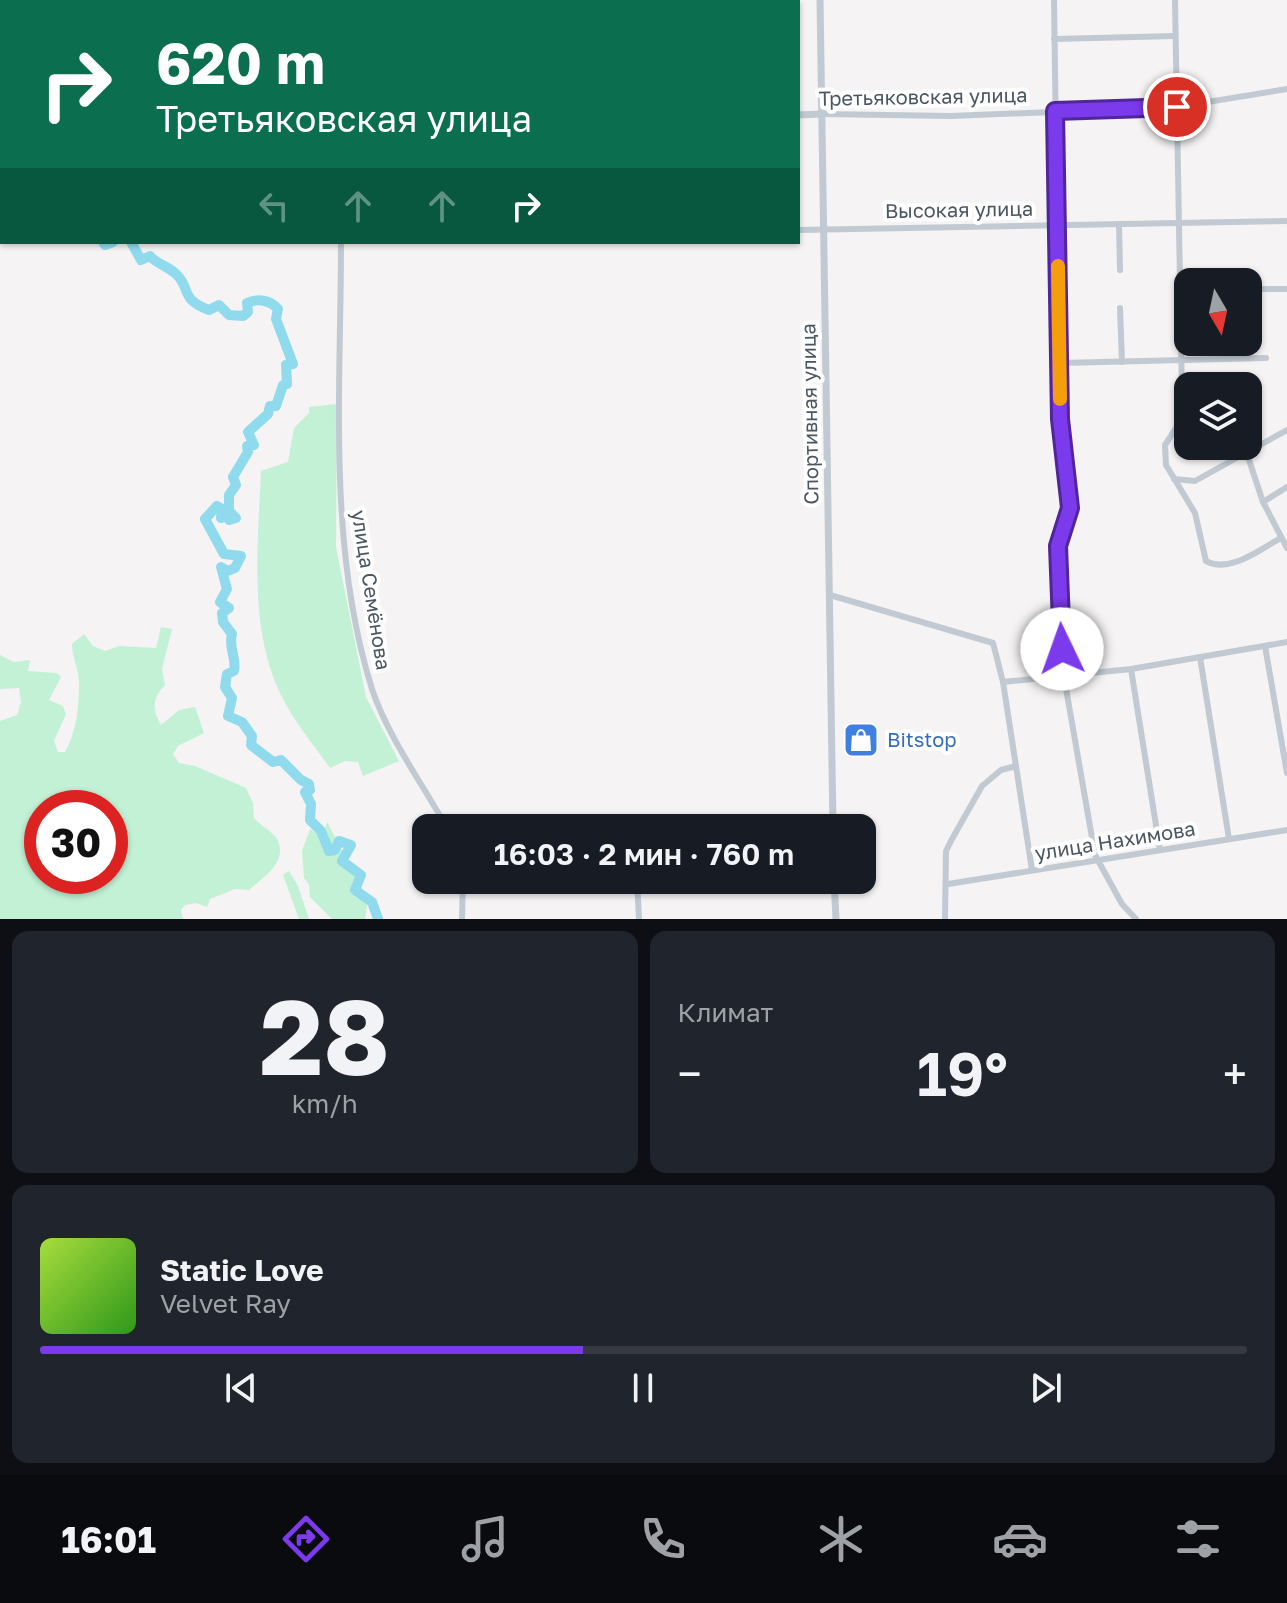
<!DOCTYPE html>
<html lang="ru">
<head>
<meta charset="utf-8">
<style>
	body { margin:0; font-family:"Golos Text",sans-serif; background:#20242c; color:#f1f3f6; height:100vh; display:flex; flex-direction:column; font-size:30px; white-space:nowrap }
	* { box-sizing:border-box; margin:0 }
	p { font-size:26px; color:#9ea1a6 }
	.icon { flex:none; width:44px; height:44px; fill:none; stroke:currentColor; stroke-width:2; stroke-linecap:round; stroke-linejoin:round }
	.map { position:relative; height:919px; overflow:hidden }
	.side { display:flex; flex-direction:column; gap:12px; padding:12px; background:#0d0f14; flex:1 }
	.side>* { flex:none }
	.banner { position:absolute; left:0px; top:0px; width:800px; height:244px; box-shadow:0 2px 6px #0004; background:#0b6e4f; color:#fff; overflow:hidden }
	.needle { width:52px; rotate:171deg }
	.fabs { position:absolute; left:1174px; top:268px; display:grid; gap:16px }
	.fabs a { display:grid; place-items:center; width:88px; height:88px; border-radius:16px; background:#171b24; box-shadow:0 2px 6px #0004; font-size:40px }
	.speed { position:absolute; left:24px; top:790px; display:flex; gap:16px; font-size:40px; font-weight:700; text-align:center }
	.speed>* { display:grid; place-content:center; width:104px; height:104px; border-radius:50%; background:#171b24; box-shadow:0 2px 6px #0004; line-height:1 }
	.speed .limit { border:12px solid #d22; background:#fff; color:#111 }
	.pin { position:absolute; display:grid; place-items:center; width:68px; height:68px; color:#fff; margin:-34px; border:4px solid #fff; border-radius:50%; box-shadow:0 2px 8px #0007 }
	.me { position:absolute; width:88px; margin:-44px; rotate:357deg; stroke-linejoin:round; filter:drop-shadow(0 0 6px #0008) }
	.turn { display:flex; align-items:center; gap:28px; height:168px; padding:0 24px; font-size:36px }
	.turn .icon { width:104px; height:104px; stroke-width:2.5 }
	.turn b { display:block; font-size:56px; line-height:68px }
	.lanes { display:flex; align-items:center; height:76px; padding:0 24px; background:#0003; justify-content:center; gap:40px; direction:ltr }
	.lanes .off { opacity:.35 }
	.big { font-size:60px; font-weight:600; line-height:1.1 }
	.side .widget { flex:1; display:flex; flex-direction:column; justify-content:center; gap:12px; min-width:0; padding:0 28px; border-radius:16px; background:#20242c }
	.side .dial { align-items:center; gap:0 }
	.dial b { font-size:104px; line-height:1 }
	.song { display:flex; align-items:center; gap:24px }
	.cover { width:96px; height:96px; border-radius:12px; background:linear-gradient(135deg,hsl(80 70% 55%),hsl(110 70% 35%)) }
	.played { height:8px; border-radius:4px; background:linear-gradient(90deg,#7c3aed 45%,#363941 45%) }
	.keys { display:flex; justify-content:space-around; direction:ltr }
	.heat { display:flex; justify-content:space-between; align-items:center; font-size:44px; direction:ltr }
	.side .tiles { flex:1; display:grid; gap:12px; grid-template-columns:1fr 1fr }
	.widget:last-child { grid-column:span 2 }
	.trip { position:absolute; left:412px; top:814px; width:464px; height:80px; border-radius:16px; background:#171b24; box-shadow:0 2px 6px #0004; font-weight:600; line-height:80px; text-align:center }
	.menu { display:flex; height:128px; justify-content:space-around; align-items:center; background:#090b0e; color:#9ea1a6 }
	.menu .icon { width:56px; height:56px }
	.menu .on { color:#7c3aed }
	.menu b { font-size:36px; color:#f1f3f6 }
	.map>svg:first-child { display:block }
	.green { fill:#c3f1d5; fill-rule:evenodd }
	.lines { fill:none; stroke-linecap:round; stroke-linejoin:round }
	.river { stroke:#90daee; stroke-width:10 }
	.minor { stroke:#c1cad2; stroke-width:6 }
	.tertiary { stroke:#c1cad2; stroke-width:7 }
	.route-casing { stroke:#51269a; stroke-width:20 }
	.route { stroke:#7c3aed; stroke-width:14 }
	.slow { stroke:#f59e0b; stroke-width:14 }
	.labels { text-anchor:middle; stroke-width:8; stroke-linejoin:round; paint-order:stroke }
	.street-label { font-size:20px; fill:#4a5661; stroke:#fff }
	.shop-label { font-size:20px; fill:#366cbe; stroke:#fff; text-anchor:start }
</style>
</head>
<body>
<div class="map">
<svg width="1287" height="919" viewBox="0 0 1287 919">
	<rect width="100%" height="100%" fill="#f5f3f3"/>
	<g class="green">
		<path d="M 337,404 L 336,547 L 366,697 L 399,761 L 363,776 L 358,762 L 345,761 L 330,768 C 313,744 295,723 282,697 C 248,630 258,544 261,471 L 288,462 L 294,428 L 309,413 L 309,407 Z"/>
		<path d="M 161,627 L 172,629 L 162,669 L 165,685 C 152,698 152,710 161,725 L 179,710 L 195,707 L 204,733 L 178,746 L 173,754 L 179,763 L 195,766 L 246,788 L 253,803 L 254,818 C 260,825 273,832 277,839 C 289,862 262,878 249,890 L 235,889 L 210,899 L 207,907 L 196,903 L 185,905 L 181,910 L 183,919 L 0,919 L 0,721 L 17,715 L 21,702 L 19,688 L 0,689 L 0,655 L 14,662 L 30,660 L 28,671 L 57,673 L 61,677 L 49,700 L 63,706 L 66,714 L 54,741 L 58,752 L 65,752 C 77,731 79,706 79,682 C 79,670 72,657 72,644 L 84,634 L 93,646 L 105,651 L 119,646 L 156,648 ZM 42,808 L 110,808 L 110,876 L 42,876 Z"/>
		<polygon points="327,822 368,900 365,919 332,919 310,897 309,884 304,878 302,851 310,829 323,838"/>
		<polygon points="289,871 298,886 309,919 299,919 283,875"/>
	</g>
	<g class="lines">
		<g class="river">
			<polyline points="0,107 2,111"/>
			<polyline points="103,242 105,245 113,242"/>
			<path d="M 131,242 L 141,260 L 150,256 C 158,265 168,266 176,274 C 191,287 179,299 209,310 L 219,305 L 229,315 L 243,316 L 248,312 L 247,303 C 258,298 270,300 278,309 L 276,319 L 293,364 L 286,365 L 287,384 L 283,385 L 276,406 L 270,406 L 268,414 L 248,432 L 254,445 L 247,446 L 248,452 L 233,477 L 236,485 L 229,495 L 229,511 L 236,518 L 229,520 L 227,514 L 221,518 L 222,509 L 217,506 L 205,519 L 224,554 L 241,556 L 235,568 L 228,571 L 221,567 L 227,589 L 220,602 L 229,608 L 222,613 L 223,622 L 232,634 C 228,648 237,658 234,671 L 227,674 L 225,687 L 232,698 L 228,716 L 242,722 L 252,736 L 251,745 L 273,762 L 281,760 L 301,780 L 309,784 L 310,790 L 305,792 L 311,804 L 310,820 L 321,831 L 329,851 L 335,850 L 339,841 L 351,845 L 342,861 L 361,875 L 355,890 L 372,902 L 378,919"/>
		</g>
		<g class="minor">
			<polyline points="97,0 97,2"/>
			<polyline points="212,0 212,2"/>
			<polyline points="415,0 415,2"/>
			<polyline points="495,0 495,2"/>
			<polyline points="573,0 573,2"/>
			<polyline points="655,0 655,2"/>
			<polyline points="734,0 734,2"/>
			<polyline points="1054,0 1060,419 1070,508 1058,546 1057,562 1064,677 1095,855 1122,904 1136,919"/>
			<path d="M 1175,0 L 1182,396 L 1178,425 L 1165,445 L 1166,465 L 1195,513 L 1206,561 C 1230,574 1260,549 1281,538"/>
			<polyline points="334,2 334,0"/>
			<polyline points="1054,39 1175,36"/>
			<polyline points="0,81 2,83"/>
			<polyline points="821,114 951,116 1177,107 1287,89"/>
			<polyline points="1119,224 1120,270"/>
			<polyline points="798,230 1287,221"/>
			<path d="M 341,242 C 341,390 327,546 372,689 C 387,735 423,785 447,828"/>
			<polyline points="1248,289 1287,289"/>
			<polyline points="1120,308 1122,362"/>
			<polyline points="1060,363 1266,358"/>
			<polyline points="1247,454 1263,502 1287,548"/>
			<polyline points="1174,479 1195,481 1287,430"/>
			<polyline points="1263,502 1287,487"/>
			<polyline points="830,595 993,643 1003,682 1032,870"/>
			<polyline points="1265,646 1287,773"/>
			<polyline points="1200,657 1229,839"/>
			<polyline points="1131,669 1160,850"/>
			<polyline points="1003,682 1131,669 1287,642"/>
			<polyline points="637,880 639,919"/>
			<polyline points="948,884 1287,830"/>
			<polyline points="462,919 463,880"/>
			<polyline points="945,919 946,851 952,839 982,786 1001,770 1016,766"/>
		</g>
		<g class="tertiary">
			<polyline points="820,0 833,828"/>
			<polyline points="798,115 821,114"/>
			<polyline points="0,134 2,134"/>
			<polyline points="834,880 836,919"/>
		</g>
	</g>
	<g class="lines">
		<defs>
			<polyline id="route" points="1062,649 1058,546 1070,508 1060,419 1055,111 1177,107"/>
		</defs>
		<use href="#route" class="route-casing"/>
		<use href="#route" class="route"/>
		<polyline class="slow" points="1058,266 1060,399"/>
	</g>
	<defs>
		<symbol id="shop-square" viewBox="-11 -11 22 22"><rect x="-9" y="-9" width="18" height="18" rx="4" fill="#3f7fe0" stroke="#fff"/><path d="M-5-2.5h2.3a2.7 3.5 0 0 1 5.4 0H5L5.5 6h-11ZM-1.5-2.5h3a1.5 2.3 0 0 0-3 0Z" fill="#fff"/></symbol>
	</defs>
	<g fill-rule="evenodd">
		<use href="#shop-square" x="841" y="720" width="40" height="40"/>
	</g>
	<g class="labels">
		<g class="street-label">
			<text transform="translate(923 97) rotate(-1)" y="7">Третьяковская улица</text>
			<text transform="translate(959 210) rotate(-1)" y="7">Высокая улица</text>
			<text transform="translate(810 414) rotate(-91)" y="7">Спортивная улица</text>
			<text transform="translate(371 590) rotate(81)" y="7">улица Семёнова</text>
			<text transform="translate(1115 841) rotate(-9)" y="7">улица Нахимова</text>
		</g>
		<g class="shop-label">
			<text x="887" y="747">Bitstop</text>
		</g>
	</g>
</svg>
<div class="fabs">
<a><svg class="needle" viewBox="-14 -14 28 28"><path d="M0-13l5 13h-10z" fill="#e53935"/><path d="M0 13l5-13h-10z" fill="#9ea1a6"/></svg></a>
<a><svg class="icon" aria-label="layers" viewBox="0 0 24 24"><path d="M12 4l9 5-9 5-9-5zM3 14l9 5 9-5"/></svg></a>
</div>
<div class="speed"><div class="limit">30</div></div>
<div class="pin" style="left:1177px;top:107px;background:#d93025"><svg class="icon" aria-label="arrive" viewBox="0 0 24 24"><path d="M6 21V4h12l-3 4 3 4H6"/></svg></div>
<svg class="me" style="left:1062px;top:649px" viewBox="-20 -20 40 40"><circle r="19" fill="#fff"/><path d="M0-13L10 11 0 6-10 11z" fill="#7c3aed"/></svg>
<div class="trip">16:03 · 2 мин · 760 m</div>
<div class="banner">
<div class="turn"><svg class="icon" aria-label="right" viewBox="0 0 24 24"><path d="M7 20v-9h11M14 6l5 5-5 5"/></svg><div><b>620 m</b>Третьяковская улица</div></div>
<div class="lanes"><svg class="icon off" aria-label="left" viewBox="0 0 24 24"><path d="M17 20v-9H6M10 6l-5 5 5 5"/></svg><svg class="icon off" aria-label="ahead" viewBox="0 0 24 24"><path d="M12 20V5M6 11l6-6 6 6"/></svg><svg class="icon off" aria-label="ahead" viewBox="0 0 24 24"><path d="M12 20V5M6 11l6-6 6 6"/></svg><svg class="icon" aria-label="right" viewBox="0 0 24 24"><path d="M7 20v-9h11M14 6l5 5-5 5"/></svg></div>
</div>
</div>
<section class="side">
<div class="tiles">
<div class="widget dial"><b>28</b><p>km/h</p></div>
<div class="widget"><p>Климат</p>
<div class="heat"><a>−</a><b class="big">19°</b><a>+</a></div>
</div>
<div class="widget">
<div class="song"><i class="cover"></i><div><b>Static Love</b><p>Velvet Ray</p></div></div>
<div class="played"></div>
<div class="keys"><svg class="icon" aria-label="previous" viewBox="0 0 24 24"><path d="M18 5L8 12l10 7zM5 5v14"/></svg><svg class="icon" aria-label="pause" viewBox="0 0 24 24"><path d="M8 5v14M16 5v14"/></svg><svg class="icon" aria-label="next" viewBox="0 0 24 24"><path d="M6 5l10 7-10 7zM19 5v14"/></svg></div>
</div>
</div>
</section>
<nav class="menu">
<b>16:01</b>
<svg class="icon on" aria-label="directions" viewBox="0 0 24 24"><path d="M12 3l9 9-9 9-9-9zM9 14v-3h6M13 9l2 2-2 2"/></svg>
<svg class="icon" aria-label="music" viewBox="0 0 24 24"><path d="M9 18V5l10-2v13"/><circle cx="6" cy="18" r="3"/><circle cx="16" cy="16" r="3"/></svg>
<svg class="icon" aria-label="phone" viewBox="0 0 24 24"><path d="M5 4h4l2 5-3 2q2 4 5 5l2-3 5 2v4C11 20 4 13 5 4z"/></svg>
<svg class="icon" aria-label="climate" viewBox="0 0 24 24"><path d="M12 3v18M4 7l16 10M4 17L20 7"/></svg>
<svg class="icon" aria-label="car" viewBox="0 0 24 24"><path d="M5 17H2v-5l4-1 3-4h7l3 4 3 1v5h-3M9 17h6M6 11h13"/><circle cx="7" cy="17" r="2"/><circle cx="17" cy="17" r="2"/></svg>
<svg class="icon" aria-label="filters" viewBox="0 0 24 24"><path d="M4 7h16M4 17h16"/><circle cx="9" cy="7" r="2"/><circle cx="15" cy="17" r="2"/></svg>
</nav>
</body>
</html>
